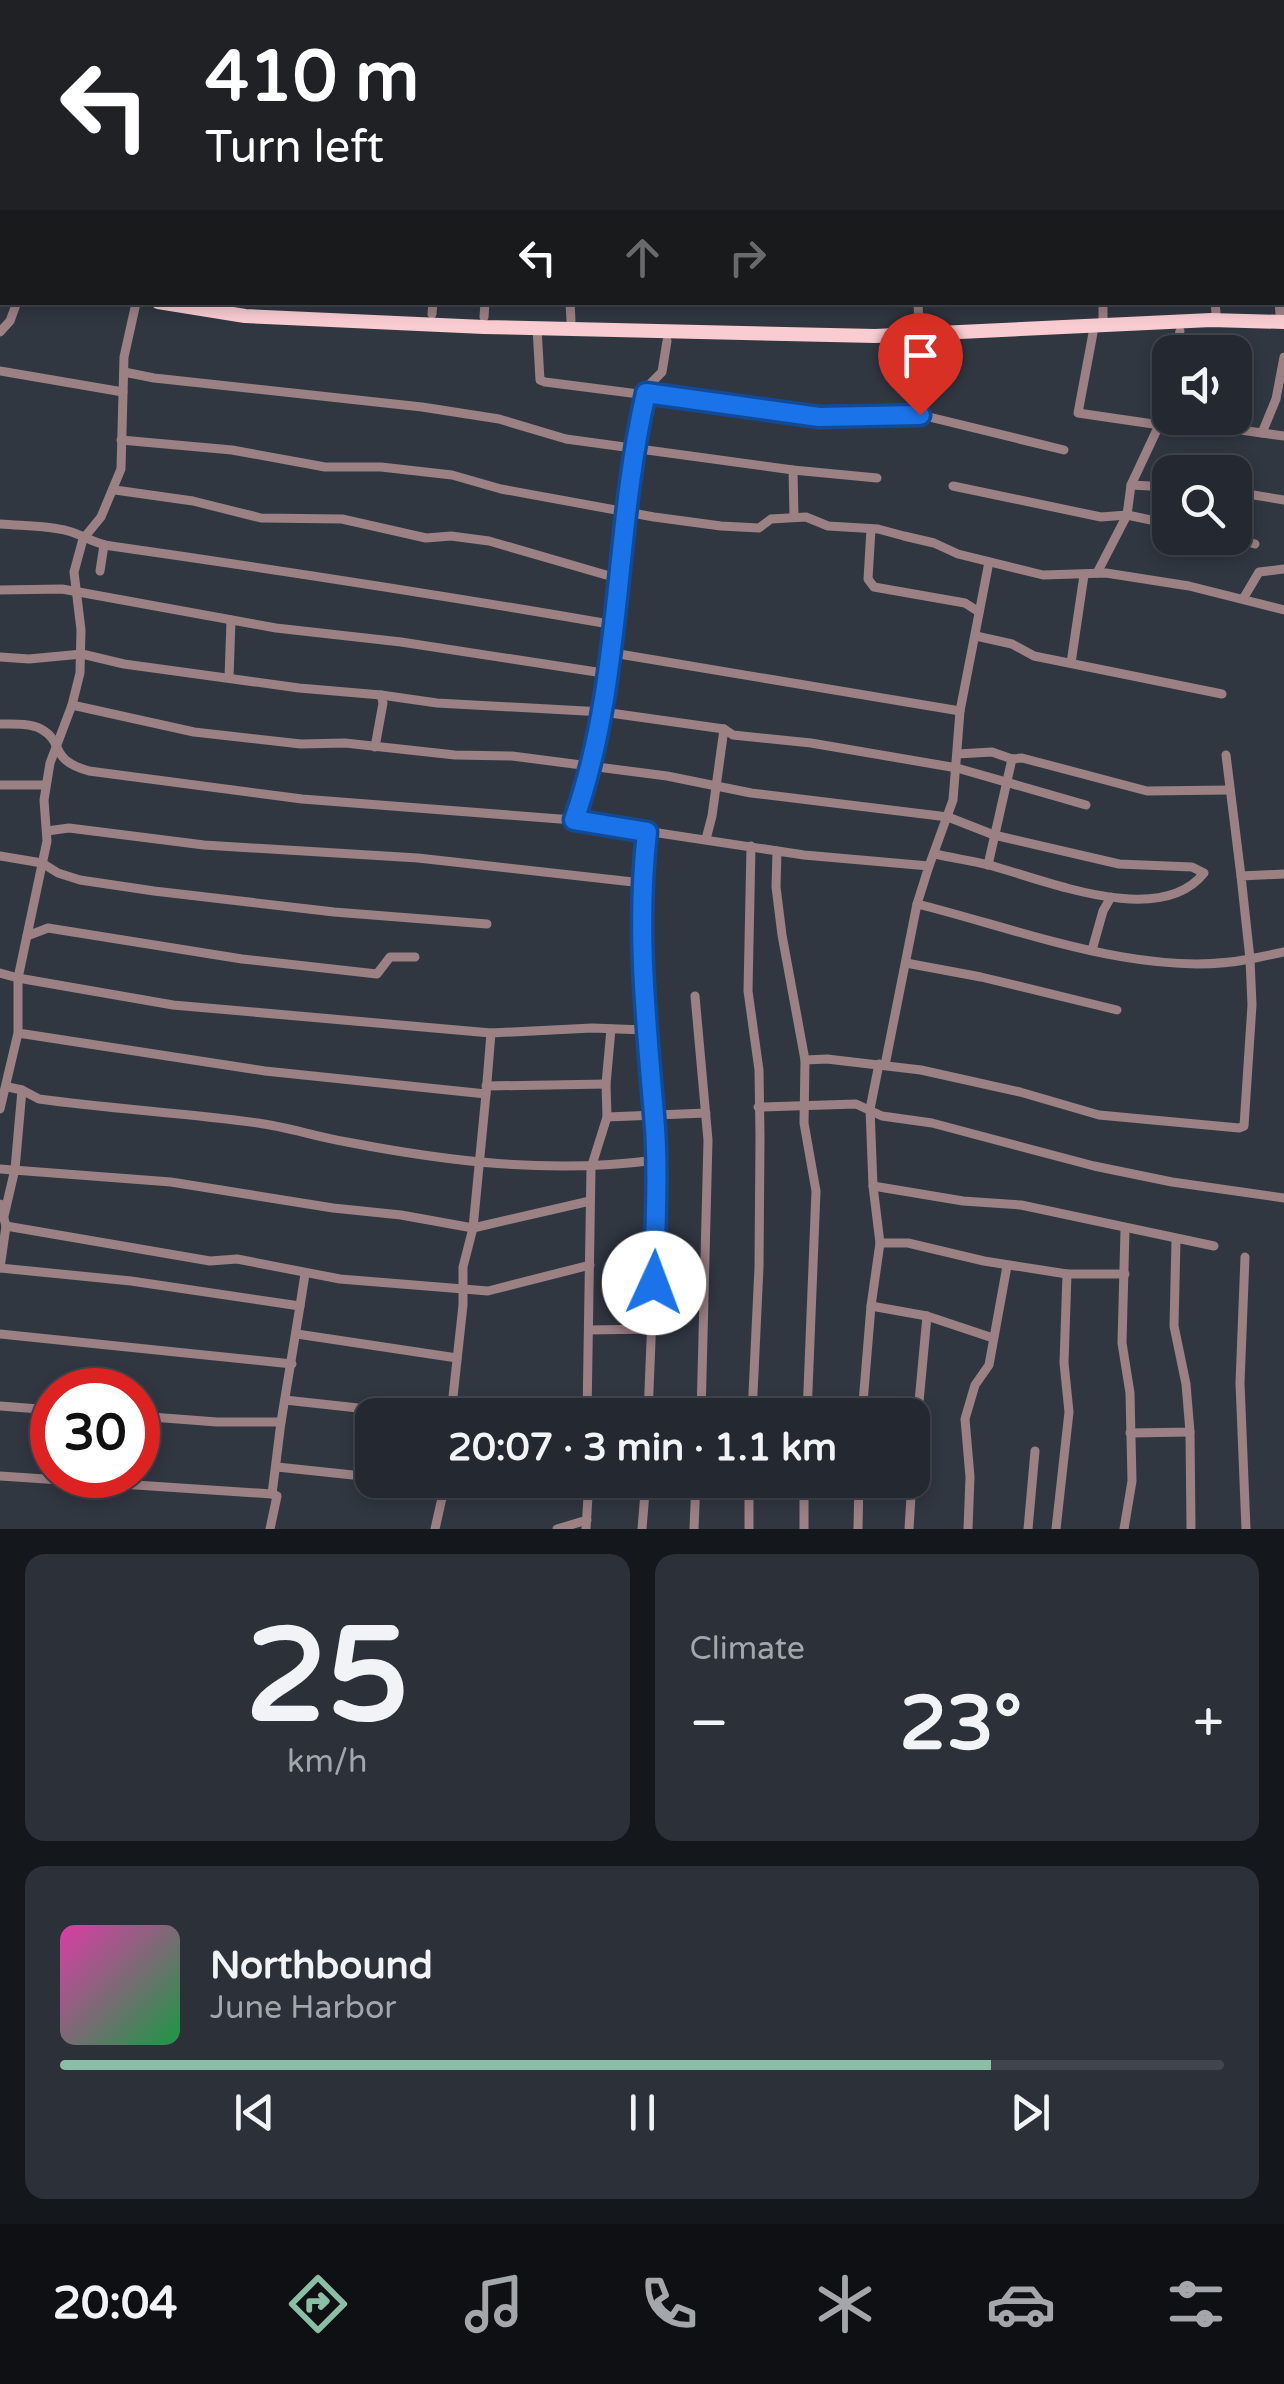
<!DOCTYPE html>
<html lang="en">
<head>
<meta charset="utf-8">
<style>
	body { margin:0; font-family:"Varela Round",sans-serif; background:#2c3139; color:#f1f3f6; height:100vh; display:flex; flex-direction:column; font-size:38px; white-space:nowrap }
	* { box-sizing:border-box; margin:0 }
	p { font-size:32px; color:#a3a6ab }
	.icon { flex:none; width:55px; height:55px; fill:none; stroke:currentColor; stroke-width:2; stroke-linecap:round; stroke-linejoin:round }
	.map { position:relative; height:1529px; overflow:hidden }
	.sheet { display:flex; flex-direction:column; gap:25px; padding:25px; background:#14171b; flex:1 }
	.sheet>* { flex:none }
	.top-card { position:absolute; left:0px; top:0px; width:1285px; height:305px; box-shadow:0 5px 15px #0003,0 0 0 2px #41454d; background:#202124; color:#fff; overflow:hidden }
	.tools { position:absolute; left:1152px; top:335px; display:grid; gap:20px }
	.tools a { display:grid; place-items:center; width:100px; height:100px; border-radius:20px; background:#242931; box-shadow:0 5px 15px #0003,0 0 0 2px #41454d; font-size:50px }
	.speed { position:absolute; left:30px; top:1368px; display:flex; gap:20px; font-size:50px; font-weight:700; text-align:center }
	.speed>* { display:grid; place-content:center; width:130px; height:130px; border-radius:50%; background:#242931; box-shadow:0 5px 15px #0003,0 0 0 2px #41454d; line-height:1 }
	.speed .limit { border:15px solid #d22; background:#fff; color:#111 }
	.pin { position:absolute; display:grid; place-items:center; width:85px; height:85px; color:#fff; margin:-102px -42px; border-radius:50% 50% 50% 0; rotate:-45deg; box-shadow:0 0 10px #0007 }
	.pin .icon { rotate:45deg }
	.me { position:absolute; width:110px; margin:-55px; rotate:2deg; stroke-linejoin:round; filter:drop-shadow(0 0 8px #0008) }
	.turn { display:flex; align-items:center; gap:35px; height:210px; padding:0 40px; font-size:45px }
	.turn .icon { width:130px; height:130px; stroke-width:2.5 }
	.turn b { display:block; font-size:70px; line-height:85px }
	.lanes { display:flex; align-items:center; height:95px; padding:0 40px; background:#0003; justify-content:center; gap:50px; direction:ltr }
	.lanes .off { opacity:.35 }
	.big { font-size:75px; font-weight:700; line-height:1.1 }
	.sheet .widget { flex:1; display:flex; flex-direction:column; justify-content:center; gap:15px; min-width:0; padding:0 35px; border-radius:20px; background:#2c3139 }
	.sheet .dial { align-items:center; gap:0 }
	.dial b { font-size:130px; line-height:1 }
	.song { display:flex; align-items:center; gap:30px }
	.cover { width:120px; height:120px; border-radius:15px; background:linear-gradient(135deg,hsl(320 70% 55%),hsl(140 70% 35%)) }
	.played { height:10px; border-radius:5px; background:linear-gradient(90deg,#8abfa5 80%,#41454d 80%) }
	.keys { display:flex; justify-content:space-around; direction:ltr }
	.heat { display:flex; justify-content:space-between; align-items:center; font-size:55px; direction:ltr }
	.sheet .tiles { flex:1; display:grid; gap:25px; grid-template-columns:1fr 1fr }
	.widget:last-child { grid-column:span 2 }
	.trip { position:absolute; left:355px; top:1398px; width:575px; height:100px; border-radius:20px; background:#242931; box-shadow:0 5px 15px #0003,0 0 0 2px #41454d; font-weight:700; line-height:100px; text-align:center }
	.menu { display:flex; height:160px; justify-content:space-around; align-items:center; background:#0e1014; color:#a3a6ab }
	.menu .icon { width:70px; height:70px }
	.menu .active { color:#8abfa5 }
	.menu b { font-size:45px; color:#f1f3f6 }
	.map>svg:first-child { display:block }
	.lines { fill:none; stroke-linecap:round; stroke-linejoin:round }
	.street { stroke:#9b8084; stroke-width:9 }
	.primary { stroke:#f9ccd2; stroke-width:14 }
	.route-casing { stroke:#114b97; stroke-width:25 }
	.route { stroke:#1a73e8; stroke-width:18 }
</style>
</head>
<body>
<div class="map">
<svg width="1284" height="1529" viewBox="0 0 1284 1529">
	<rect width="100%" height="100%" fill="#303741"/>
	<g class="lines">
		<g class="street">
			<polyline points="271,0 272,2"/>
			<polyline points="328,0 328,2"/>
			<polyline points="384,0 384,2"/>
			<polyline points="436,0 437,2"/>
			<polyline points="586,0 586,2"/>
			<polyline points="990,0 1004,2"/>
			<polyline points="1177,0 1177,2"/>
			<polyline points="1236,0 1237,2"/>
			<polyline points="181,2 181,0"/>
			<polyline points="242,2 245,0"/>
			<polyline points="526,2 526,0"/>
			<polyline points="689,2 689,0"/>
			<polyline points="890,2 890,0"/>
			<polyline points="939,2 939,0"/>
			<polyline points="0,101 2,103"/>
			<polyline points="0,181 2,179"/>
			<polyline points="570,302 571,321"/>
			<polyline points="918,302 919,327"/>
			<polyline points="1215,302 1216,313"/>
			<polyline points="1279,302 1280,314"/>
			<polyline points="432,314 433,302"/>
			<polyline points="484,317 485,302"/>
			<polyline points="1103,318 1103,302"/>
			<polyline points="537,328 540,380 545,382 819,417 921,415 1064,450"/>
			<polyline points="0,332 10,321 17,302"/>
			<polyline points="1093,333 1078,413 1160,425"/>
			<polyline points="1175,352 1180,331"/>
			<polyline points="0,371 123,392"/>
			<polyline points="124,372 154,378 422,407 499,419 566,439 793,470 877,478"/>
			<polyline points="1162,419 1262,433 1276,399 1284,357"/>
			<polyline points="1262,433 1284,436"/>
			<polyline points="121,440 232,450 325,467 381,467 452,475 501,489 654,517 721,526 759,528 771,519 806,517 828,526 878,529 904,536 934,543 958,554 1043,575 1106,573 1189,586 1284,610"/>
			<polyline points="793,470 794,516"/>
			<polyline points="1131,485 1170,487"/>
			<polyline points="953,486 1101,517 1127,515 1170,524"/>
			<polyline points="115,490 193,501 261,518 342,519 426,538 451,536 489,541 620,579"/>
			<polyline points="1235,492 1284,500"/>
			<path d="M 0,524 C 22,526 47,525 68,531 C 83,535 95,544 111,546 C 279,570 447,596 615,625"/>
			<polyline points="871,529 868,579 874,587 965,603 979,612"/>
			<polyline points="1234,538 1255,544"/>
			<polyline points="100,571 104,545"/>
			<polyline points="1097,573 1127,515 1131,485 1162,419 1170,370"/>
			<polyline points="0,590 62,589 276,628 401,642 603,673 613,653 960,711"/>
			<polyline points="1243,599 1259,572 1284,569"/>
			<polyline points="976,636 1012,644 1034,656 1222,694"/>
			<polyline points="0,657 29,659 82,654 124,664 299,688 381,695 383,703 375,747"/>
			<polyline points="1071,663 1084,575"/>
			<polyline points="229,678 231,620"/>
			<polyline points="381,695 437,703 603,712 724,729 733,735 811,743 957,768 1086,805"/>
			<path d="M 72,705 L 194,732 L 301,744 L 345,743 L 455,755 L 512,756 L 667,776 L 751,793 L 948,817 L 994,835 L 1119,864 L 1192,867 L 1204,873 C 1160,929 1045,880 989,865 C 972,861 953,858 935,854"/>
			<path d="M 0,724 C 13,724 30,723 41,729 C 66,743 47,759 89,771 L 302,799 L 573,820 L 804,855 L 929,866 L 917,904 L 885,1065"/>
			<polyline points="957,754 992,752 1012,759 1022,758 1147,791 1230,790"/>
			<polyline points="1226,755 1241,876"/>
			<polyline points="0,785 45,785"/>
			<polyline points="573,820 592,768 613,653 626,511 639,422 647,387 662,372 667,341"/>
			<polyline points="47,831 69,828 204,845 418,858 642,883"/>
			<polyline points="647,832 641,924 657,1193 648,1415"/>
			<polyline points="706,839 712,816 724,729"/>
			<polyline points="751,846 748,991 759,1070 760,1137 759,1267 752,1415"/>
			<polyline points="777,851 776,887 782,935 805,1060 804,1123 816,1191 807,1415"/>
			<polyline points="0,856 42,863 58,873 80,880 154,891 334,912 487,924"/>
			<polyline points="988,865 1012,759"/>
			<polyline points="929,866 953,800 960,711 989,562"/>
			<polyline points="1284,874 1241,876 1250,959 1284,952"/>
			<polyline points="27,936 48,928 242,959 377,974 390,957 415,957"/>
			<polyline points="1092,950 1103,911 1111,897"/>
			<polyline points="906,963 981,977 1117,1010"/>
			<polyline points="0,973 18,978 47,841 44,800 50,763 72,705 80,673 81,630 74,572 83,539 101,517 121,469 124,357 136,303"/>
			<polyline points="695,996 708,1140 701,1415"/>
			<polyline points="491,1033 592,1028 645,1030"/>
			<path d="M 805,1060 L 827,1059 L 921,1070 L 1020,1092 L 1099,1115 L 1239,1128 L 1244,1126 L 1252,1005 L 1250,959 C 1145,980 1019,929 917,904"/>
			<polyline points="486,1086 606,1084"/>
			<path d="M 8,1087 L 22,1090 L 39,1099 C 112,1109 185,1113 258,1123 C 288,1127 317,1137 347,1142 C 450,1162 552,1174 656,1160"/>
			<polyline points="758,1107 856,1104 882,1116 932,1123 1094,1166 1172,1182 1284,1198"/>
			<polyline points="0,1109 18,1033 18,978 173,1005 491,1033 486,1094 265,1071 18,1033"/>
			<polyline points="607,1117 706,1113"/>
			<polyline points="0,1169 171,1182 333,1208 401,1215 473,1228 590,1201"/>
			<polyline points="873,1186 963,1201 1021,1205 1214,1246"/>
			<polyline points="0,1204 6,1226 0,1268"/>
			<polyline points="4,1216 15,1169 22,1090"/>
			<polyline points="6,1226 210,1261 237,1259 340,1279 488,1291 590,1265"/>
			<polyline points="880,1243 908,1243 984,1261 1067,1274"/>
			<polyline points="1245,1257 1240,1383 1246,1529"/>
			<polyline points="0,1268 131,1281 300,1306 281,1422"/>
			<polyline points="300,1306 305,1274"/>
			<polyline points="871,1306 927,1316 993,1338"/>
			<polyline points="589,1330 652,1329"/>
			<polyline points="0,1334 292,1364"/>
			<polyline points="297,1334 457,1358"/>
			<polyline points="285,1400 422,1415"/>
			<polyline points="0,1406 52,1410"/>
			<polyline points="451,1415 463,1305 463,1267 473,1228 486,1094"/>
			<polyline points="587,1415 591,1168 607,1117 606,1084 611,1029"/>
			<polyline points="862,1415 871,1306 880,1243 873,1186 870,1109 879,1064"/>
			<polyline points="138,1416 217,1422 281,1422 272,1494"/>
			<polyline points="1190,1432 1191,1529"/>
			<polyline points="1130,1433 1190,1432 1186,1384 1174,1326 1176,1240"/>
			<polyline points="277,1467 372,1477"/>
			<polyline points="0,1476 272,1494 277,1496 270,1529"/>
			<polyline points="912,1477 927,1316"/>
			<polyline points="401,1480 446,1484"/>
			<polyline points="749,1480 749,1529"/>
			<polyline points="804,1480 804,1529"/>
			<polyline points="435,1529 446,1480"/>
			<polyline points="557,1529 587,1520"/>
			<polyline points="586,1529 589,1480"/>
			<polyline points="642,1529 646,1480"/>
			<polyline points="694,1529 696,1480"/>
			<polyline points="858,1529 859,1480"/>
			<polyline points="909,1529 912,1480"/>
			<polyline points="968,1529 970,1477 965,1419 975,1385 989,1365 1007,1266"/>
			<polyline points="1028,1529 1035,1451"/>
			<polyline points="1056,1529 1069,1412 1064,1363 1067,1274 1125,1274"/>
			<polyline points="1124,1529 1132,1481 1130,1393 1122,1343 1125,1230"/>
		</g>
		<g class="primary">
			<polyline points="0,265 2,266"/>
			<polyline points="158,302 245,316 484,327 875,336 1211,320 1284,322"/>
		</g>
	</g>
	<g class="lines">
		<defs>
			<path id="route" d="M 654,1283 C 655,1227 659,1171 654,1115 C 646,1020 636,927 647,832 L 574,820 C 623,681 613,535 646,393 L 819,417 L 920,415"/>
		</defs>
		<use href="#route" class="route-casing"/>
		<use href="#route" class="route"/>
	</g>
</svg>
<div class="tools">
<a><svg class="icon" aria-label="sound" viewBox="0 0 24 24"><path d="M4 9h4l5-4v14l-5-4H4zM17 9q2 3 0 6"/></svg></a>
<a><svg class="icon" aria-label="search" viewBox="0 0 24 24"><circle cx="10" cy="10" r="6"/><path d="M15 15l6 6"/></svg></a>
</div>
<div class="speed"><div class="limit">30</div></div>
<div class="pin" style="left:920px;top:415px;background:#d93025"><svg class="icon" aria-label="arrive" viewBox="0 0 24 24"><path d="M6 21V4h12l-3 4 3 4H6"/></svg></div>
<svg class="me" style="left:654px;top:1283px" viewBox="-20 -20 40 40"><circle r="19" fill="#fff"/><path d="M0-13L10 11 0 6-10 11z" fill="#1a73e8"/></svg>
<div class="trip">20:07 · 3 min · 1.1 km</div>
<div class="top-card">
<div class="turn"><svg class="icon" aria-label="left" viewBox="0 0 24 24"><path d="M17 20v-9H6M10 6l-5 5 5 5"/></svg><div><b>410 m</b>Turn left</div></div>
<div class="lanes"><svg class="icon" aria-label="left" viewBox="0 0 24 24"><path d="M17 20v-9H6M10 6l-5 5 5 5"/></svg><svg class="icon off" aria-label="ahead" viewBox="0 0 24 24"><path d="M12 20V5M6 11l6-6 6 6"/></svg><svg class="icon off" aria-label="right" viewBox="0 0 24 24"><path d="M7 20v-9h11M14 6l5 5-5 5"/></svg></div>
</div>
</div>
<section class="sheet">
<div class="tiles">
<div class="widget dial"><b>25</b><p>km/h</p></div>
<div class="widget"><p>Climate</p>
<div class="heat"><a>−</a><b class="big">23°</b><a>+</a></div>
</div>
<div class="widget">
<div class="song"><i class="cover"></i><div><b>Northbound</b><p>June Harbor</p></div></div>
<div class="played"></div>
<div class="keys"><svg class="icon" aria-label="previous" viewBox="0 0 24 24"><path d="M18 5L8 12l10 7zM5 5v14"/></svg><svg class="icon" aria-label="pause" viewBox="0 0 24 24"><path d="M8 5v14M16 5v14"/></svg><svg class="icon" aria-label="next" viewBox="0 0 24 24"><path d="M6 5l10 7-10 7zM19 5v14"/></svg></div>
</div>
</div>
</section>
<nav class="menu">
<b>20:04</b>
<svg class="icon active" aria-label="directions" viewBox="0 0 24 24"><path d="M12 3l9 9-9 9-9-9zM9 14v-3h6M13 9l2 2-2 2"/></svg>
<svg class="icon" aria-label="music" viewBox="0 0 24 24"><path d="M9 18V5l10-2v13"/><circle cx="6" cy="18" r="3"/><circle cx="16" cy="16" r="3"/></svg>
<svg class="icon" aria-label="phone" viewBox="0 0 24 24"><path d="M5 4h4l2 5-3 2q2 4 5 5l2-3 5 2v4C11 20 4 13 5 4z"/></svg>
<svg class="icon" aria-label="climate" viewBox="0 0 24 24"><path d="M12 3v18M4 7l16 10M4 17L20 7"/></svg>
<svg class="icon" aria-label="car" viewBox="0 0 24 24"><path d="M5 17H2v-5l4-1 3-4h7l3 4 3 1v5h-3M9 17h6M6 11h13"/><circle cx="7" cy="17" r="2"/><circle cx="17" cy="17" r="2"/></svg>
<svg class="icon" aria-label="filters" viewBox="0 0 24 24"><path d="M4 7h16M4 17h16"/><circle cx="9" cy="7" r="2"/><circle cx="15" cy="17" r="2"/></svg>
</nav>
</body>
</html>
